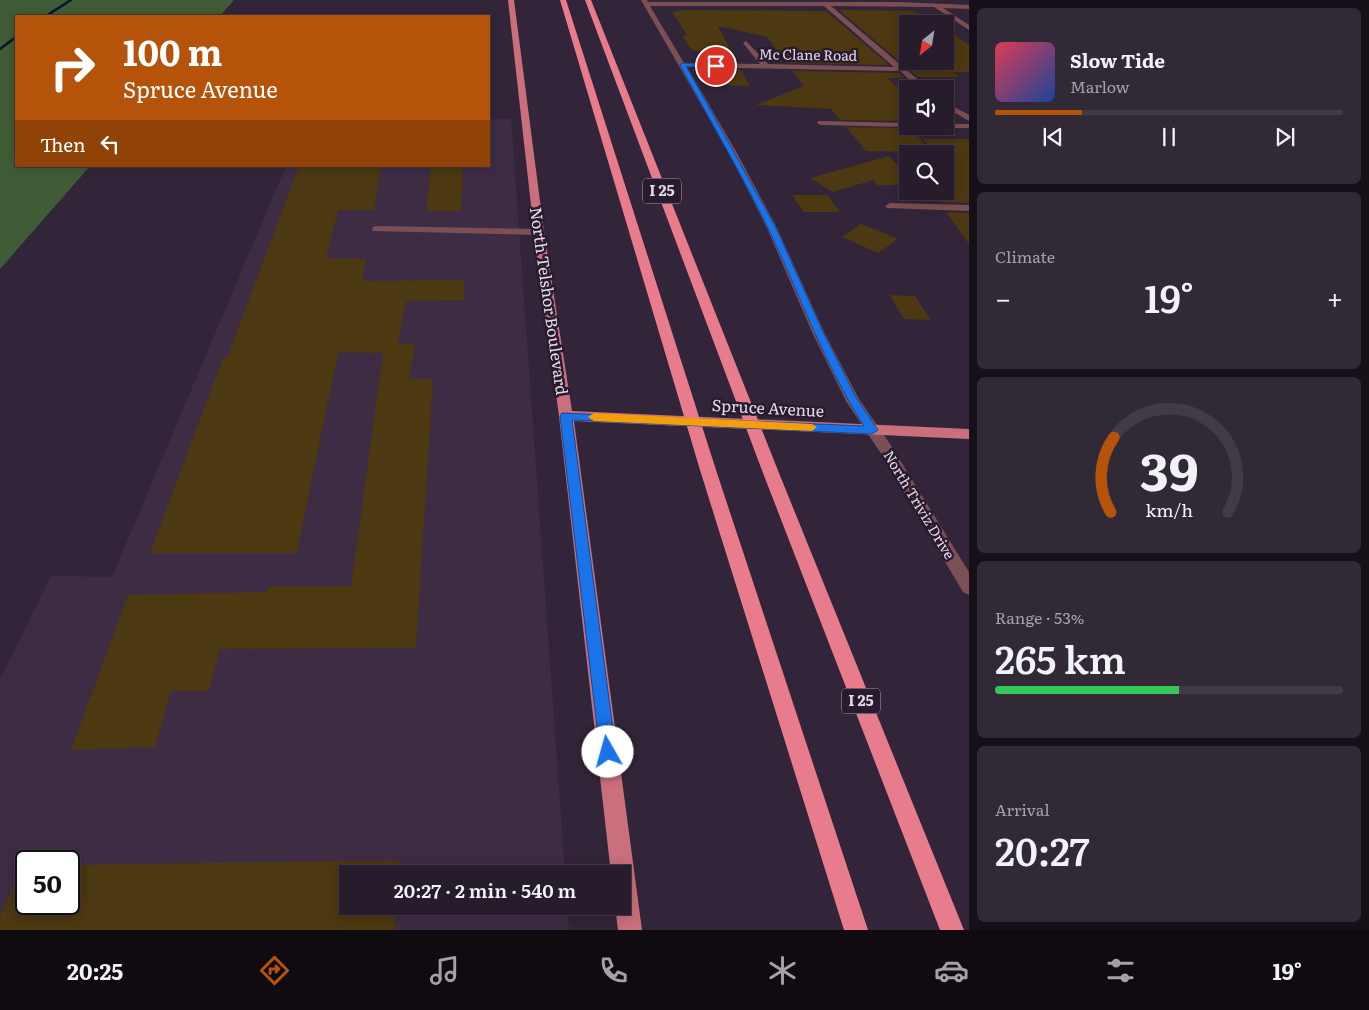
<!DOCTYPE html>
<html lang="en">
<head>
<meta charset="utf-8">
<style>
	body { margin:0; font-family:Literata,serif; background:#322937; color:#f1f3f6; height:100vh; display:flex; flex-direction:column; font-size:19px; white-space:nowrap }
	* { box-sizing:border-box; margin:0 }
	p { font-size:16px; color:#a4a1a9 }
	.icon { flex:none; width:28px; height:28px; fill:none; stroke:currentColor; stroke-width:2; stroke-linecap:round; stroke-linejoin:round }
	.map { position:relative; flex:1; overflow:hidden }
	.details { display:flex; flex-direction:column; gap:8px; padding:8px; background:#150f18; width:400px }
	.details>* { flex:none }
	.guide { position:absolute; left:15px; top:15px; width:475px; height:152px; border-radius:0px; box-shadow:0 2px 12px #0003,0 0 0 1px #423a47; background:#b45309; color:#fff; overflow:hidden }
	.needle { width:32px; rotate:210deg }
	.controls { position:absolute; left:899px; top:15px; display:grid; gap:10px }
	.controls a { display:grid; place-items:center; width:55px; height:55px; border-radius:0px; background:#261c2b; box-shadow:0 2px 12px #0003,0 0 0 1px #423a47; font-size:25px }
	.speed { position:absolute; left:15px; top:850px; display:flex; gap:10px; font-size:25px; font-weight:700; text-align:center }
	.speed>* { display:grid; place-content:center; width:65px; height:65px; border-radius:50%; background:#261c2b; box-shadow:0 2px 12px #0003,0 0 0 1px #423a47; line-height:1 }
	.speed .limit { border:2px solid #111; border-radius:8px; background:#fff; color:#111 }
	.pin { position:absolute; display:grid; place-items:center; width:42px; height:42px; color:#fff; margin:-21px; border:2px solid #fff; border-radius:50%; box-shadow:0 1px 5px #0007 }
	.me { position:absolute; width:55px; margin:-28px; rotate:353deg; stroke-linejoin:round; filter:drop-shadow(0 0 4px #0008) }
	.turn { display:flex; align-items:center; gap:18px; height:105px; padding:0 25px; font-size:22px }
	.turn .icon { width:65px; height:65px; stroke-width:2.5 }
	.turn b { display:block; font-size:35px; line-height:42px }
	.then { display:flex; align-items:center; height:48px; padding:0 25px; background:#0003; gap:10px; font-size:19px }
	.big { font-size:38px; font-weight:600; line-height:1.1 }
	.details .card { flex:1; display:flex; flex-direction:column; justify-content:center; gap:8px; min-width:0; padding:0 18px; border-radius:8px; background:#322937 }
	.details .dial { align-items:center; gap:0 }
	.dial svg { height:130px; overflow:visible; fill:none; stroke:#423a47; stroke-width:7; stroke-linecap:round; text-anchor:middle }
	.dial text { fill:#f1f3f6; stroke:none }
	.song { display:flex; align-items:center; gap:15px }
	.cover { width:60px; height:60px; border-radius:8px; background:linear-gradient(135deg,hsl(350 70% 55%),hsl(220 70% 35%)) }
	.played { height:5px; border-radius:2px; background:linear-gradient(90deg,#b45309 25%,#423a47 25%) }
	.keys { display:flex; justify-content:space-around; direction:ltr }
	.heat { display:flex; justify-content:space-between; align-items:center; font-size:28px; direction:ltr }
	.charge { height:8px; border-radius:4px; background:linear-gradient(90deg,#34c759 53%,#423a47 0) }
	.trip { position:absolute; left:339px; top:865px; width:292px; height:50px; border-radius:0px; background:#261c2b; box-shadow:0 2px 12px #0003,0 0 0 1px #423a47; font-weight:600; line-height:50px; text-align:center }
	.tab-bar { display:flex; height:80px; justify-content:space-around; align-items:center; background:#0f0b11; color:#a4a1a9 }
	.tab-bar .icon { width:35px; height:35px }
	.tab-bar .active { color:#b45309 }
	.tab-bar b { font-size:22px; color:#f1f3f6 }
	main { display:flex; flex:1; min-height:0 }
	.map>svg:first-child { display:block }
	.built { fill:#3e2c45; fill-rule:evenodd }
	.green { fill:#405c36 }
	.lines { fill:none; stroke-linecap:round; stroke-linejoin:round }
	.stream { stroke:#001730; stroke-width:2.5 }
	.building { fill:#4c3811 }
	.minor { fill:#7c4f54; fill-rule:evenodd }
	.major { fill:#ca6f7c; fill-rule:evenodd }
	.highway { fill:#e97c8c; fill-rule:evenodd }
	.route { fill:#1a73e8; stroke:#114b97 }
	.slow { fill:#f59e0b }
	.labels { text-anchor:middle; stroke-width:5; stroke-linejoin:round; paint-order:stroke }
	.far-street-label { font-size:14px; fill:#e4dbe8; stroke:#291b2e }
	.shield { fill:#291b2e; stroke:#aca1b0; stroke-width:1 }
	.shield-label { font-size:15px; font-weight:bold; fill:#e4dbe8 }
	.street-label { font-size:16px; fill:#e4dbe8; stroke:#291b2e }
</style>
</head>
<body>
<main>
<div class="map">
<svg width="969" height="930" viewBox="0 0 969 930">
	<rect width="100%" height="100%" fill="#332539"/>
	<path class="built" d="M 489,119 L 511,119 L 565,874 L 348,874 L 348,906 L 567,906 L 569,930 L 0,930 L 0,679 L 51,576 L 112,577 L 286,166 L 489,166 ZM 26,861 L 69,861 L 69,904 L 26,904 Z"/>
	<polygon class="green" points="0,0 234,0 220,16 16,16 16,166 90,166 0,269"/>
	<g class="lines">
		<g class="stream">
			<polyline points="46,16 71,0"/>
			<polyline points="0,49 16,37"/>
		</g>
	</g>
	<g class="building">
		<polygon points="681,10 826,11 889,65 786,63 767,37 718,26 737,62 704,61 700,51 692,50 682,36 687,35 672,12"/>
		<polygon points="839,10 914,11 919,15 927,15 940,24 908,24 908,61 945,61 945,28 969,45 969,72 953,72 959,77 918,77"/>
		<polygon points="708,69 741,70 750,86 715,85"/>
		<polygon points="792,71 899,73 904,78 887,78 908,96 908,121 840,120 831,109 756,105 804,86"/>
		<polygon points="846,127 910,128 932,152 866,151"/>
		<polygon points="923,139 969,139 969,203 939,202 931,191 945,191 945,154 935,154"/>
		<polygon points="889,156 908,176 908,185 877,185 873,180 833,192 810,178"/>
		<polygon points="299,166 381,166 374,210 338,210 326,258 366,259 362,281 464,280 464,300 406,301 398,343 415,344 409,379 433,379 416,648 220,649 209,691 171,691 155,747 71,750 128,595 267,592 268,586 351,586 383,353 338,352 297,553 150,553 223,358 227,358"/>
		<polygon points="431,166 463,166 461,211 426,211"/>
		<polygon points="792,195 827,195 840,212 804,212"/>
		<polygon points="946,212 969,213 969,244"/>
		<polygon points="861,224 898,239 878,253 842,237"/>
		<polygon points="890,295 915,296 931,320 904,319"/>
		<polygon points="25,853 26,853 26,904 69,904 69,865 399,860 398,874 348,874 348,906 396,906 395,930 0,930 0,918"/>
	</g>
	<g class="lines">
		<g class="minor">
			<path d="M 641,0 L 647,0 L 648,2 L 898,2 L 969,5 L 969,9 L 943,8 L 969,25 L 969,30 L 934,7 L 831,6 L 929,89 L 920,89 L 900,71 L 687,67 L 737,153 L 777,228 L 824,332 L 859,399 L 890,444 L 969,572 L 969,595 L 963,592 L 880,452 L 846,401 L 812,332 L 767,228 L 729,153 ZM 650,6 L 824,6 L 894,67 L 768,64 L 746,41 L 743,43 L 760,64 L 684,63 Z"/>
			<polygon points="945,102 969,115 969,121 945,107"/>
			<polygon points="818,121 908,123 908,126 911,126 908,127 821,125 817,123"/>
			<polygon points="945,124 969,124 969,128 942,128 941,126 945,126"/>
			<polygon points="890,203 969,205 969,211 887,208 885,206"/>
			<polygon points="377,226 539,229 544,232 539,235 373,231 372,229 373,227"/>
		</g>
		<polygon class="major" points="508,0 514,0 544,232 572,411 969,429 969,439 574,421 642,930 618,930 615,906 622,906 622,874 611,874 559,416 534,232"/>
		<g class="highway">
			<polygon points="560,0 566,0 716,470 868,930 844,930 700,470"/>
			<polygon points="585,0 591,0 779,473 964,930 940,930 763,473"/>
		</g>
	</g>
	<path class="route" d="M 682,63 L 719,66 L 716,67 L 686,66 L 776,228 L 823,332 L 857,399 L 878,430 L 872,434 L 572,420 L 616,752 L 613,757 L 608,760 L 602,757 L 600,752 L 560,416 L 562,413 L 864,426 C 824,364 800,295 768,228 C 741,173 709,119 680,65 Z"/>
	<polygon class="slow" points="594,413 812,424 817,427 812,431 594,421 588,417"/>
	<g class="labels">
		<g class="far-street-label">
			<text transform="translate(808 55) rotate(1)" y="5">Mc Clane Road</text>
			<text transform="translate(919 505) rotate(59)" y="5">North Triviz Drive</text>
		</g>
		<g class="shield">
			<rect x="643" y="178.5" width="38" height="25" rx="4"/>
			<rect x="842" y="688.5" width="38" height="25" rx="4"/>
		</g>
		<g class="shield-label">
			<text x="662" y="196">I 25</text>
			<text x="861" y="706">I 25</text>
		</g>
		<g class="street-label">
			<text transform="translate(549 301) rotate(82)" y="6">North Telshor Boulevard</text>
			<text transform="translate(768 408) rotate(3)" y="6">Spruce Avenue</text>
		</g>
	</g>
</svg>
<div class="controls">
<a><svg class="needle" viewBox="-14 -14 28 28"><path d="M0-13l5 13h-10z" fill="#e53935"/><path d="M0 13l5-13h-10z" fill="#a4a1a9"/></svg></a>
<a><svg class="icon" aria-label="sound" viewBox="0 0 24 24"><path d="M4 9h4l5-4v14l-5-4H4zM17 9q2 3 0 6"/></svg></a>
<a><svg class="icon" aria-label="search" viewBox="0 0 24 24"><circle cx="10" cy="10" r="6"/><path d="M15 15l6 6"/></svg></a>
</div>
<div class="speed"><div class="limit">50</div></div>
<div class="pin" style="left:716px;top:66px;background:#d93025"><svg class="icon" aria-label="arrive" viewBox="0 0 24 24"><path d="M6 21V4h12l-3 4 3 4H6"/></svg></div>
<svg class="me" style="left:608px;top:752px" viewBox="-20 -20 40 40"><circle r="19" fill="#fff"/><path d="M0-13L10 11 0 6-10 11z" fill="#1a73e8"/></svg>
<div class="trip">20:27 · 2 min · 540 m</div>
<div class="guide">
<div class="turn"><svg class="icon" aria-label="right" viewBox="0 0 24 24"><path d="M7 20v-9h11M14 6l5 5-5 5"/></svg><div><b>100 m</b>Spruce Avenue</div></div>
<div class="then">Then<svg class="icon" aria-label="left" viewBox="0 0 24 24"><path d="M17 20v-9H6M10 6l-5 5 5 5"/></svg></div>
</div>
</div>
<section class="details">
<div class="card">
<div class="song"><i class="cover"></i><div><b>Slow Tide</b><p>Marlow</p></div></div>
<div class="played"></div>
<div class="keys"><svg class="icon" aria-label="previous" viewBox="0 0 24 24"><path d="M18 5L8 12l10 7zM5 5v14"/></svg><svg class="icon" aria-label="pause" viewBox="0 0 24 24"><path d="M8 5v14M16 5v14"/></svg><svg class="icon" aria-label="next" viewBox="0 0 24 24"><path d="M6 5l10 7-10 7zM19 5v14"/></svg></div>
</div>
<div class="card"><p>Climate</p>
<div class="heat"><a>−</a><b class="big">19°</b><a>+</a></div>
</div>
<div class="card dial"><svg viewBox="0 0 100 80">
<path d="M14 69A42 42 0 1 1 86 69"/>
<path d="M14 69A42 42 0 0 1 16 23" stroke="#b45309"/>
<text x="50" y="56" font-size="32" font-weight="700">39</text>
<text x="50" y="72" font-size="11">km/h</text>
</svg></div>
<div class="card"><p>Range · 53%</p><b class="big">265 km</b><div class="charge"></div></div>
<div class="card"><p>Arrival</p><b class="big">20:27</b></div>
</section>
</main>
<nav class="tab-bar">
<b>20:25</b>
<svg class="icon active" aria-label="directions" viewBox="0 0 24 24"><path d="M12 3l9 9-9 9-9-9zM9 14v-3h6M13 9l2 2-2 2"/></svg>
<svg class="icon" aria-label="music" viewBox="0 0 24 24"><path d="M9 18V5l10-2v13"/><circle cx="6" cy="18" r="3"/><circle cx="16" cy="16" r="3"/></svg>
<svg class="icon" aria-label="phone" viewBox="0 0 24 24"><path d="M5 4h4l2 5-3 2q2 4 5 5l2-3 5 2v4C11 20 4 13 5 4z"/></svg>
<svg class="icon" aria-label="climate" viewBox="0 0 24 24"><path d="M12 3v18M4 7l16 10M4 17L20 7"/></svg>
<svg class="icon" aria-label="car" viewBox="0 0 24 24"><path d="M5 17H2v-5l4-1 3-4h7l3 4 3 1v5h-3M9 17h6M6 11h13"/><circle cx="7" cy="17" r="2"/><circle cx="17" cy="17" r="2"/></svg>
<svg class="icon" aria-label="filters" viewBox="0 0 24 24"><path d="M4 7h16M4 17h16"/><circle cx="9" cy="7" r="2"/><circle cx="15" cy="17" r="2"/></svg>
<b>19°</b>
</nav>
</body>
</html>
